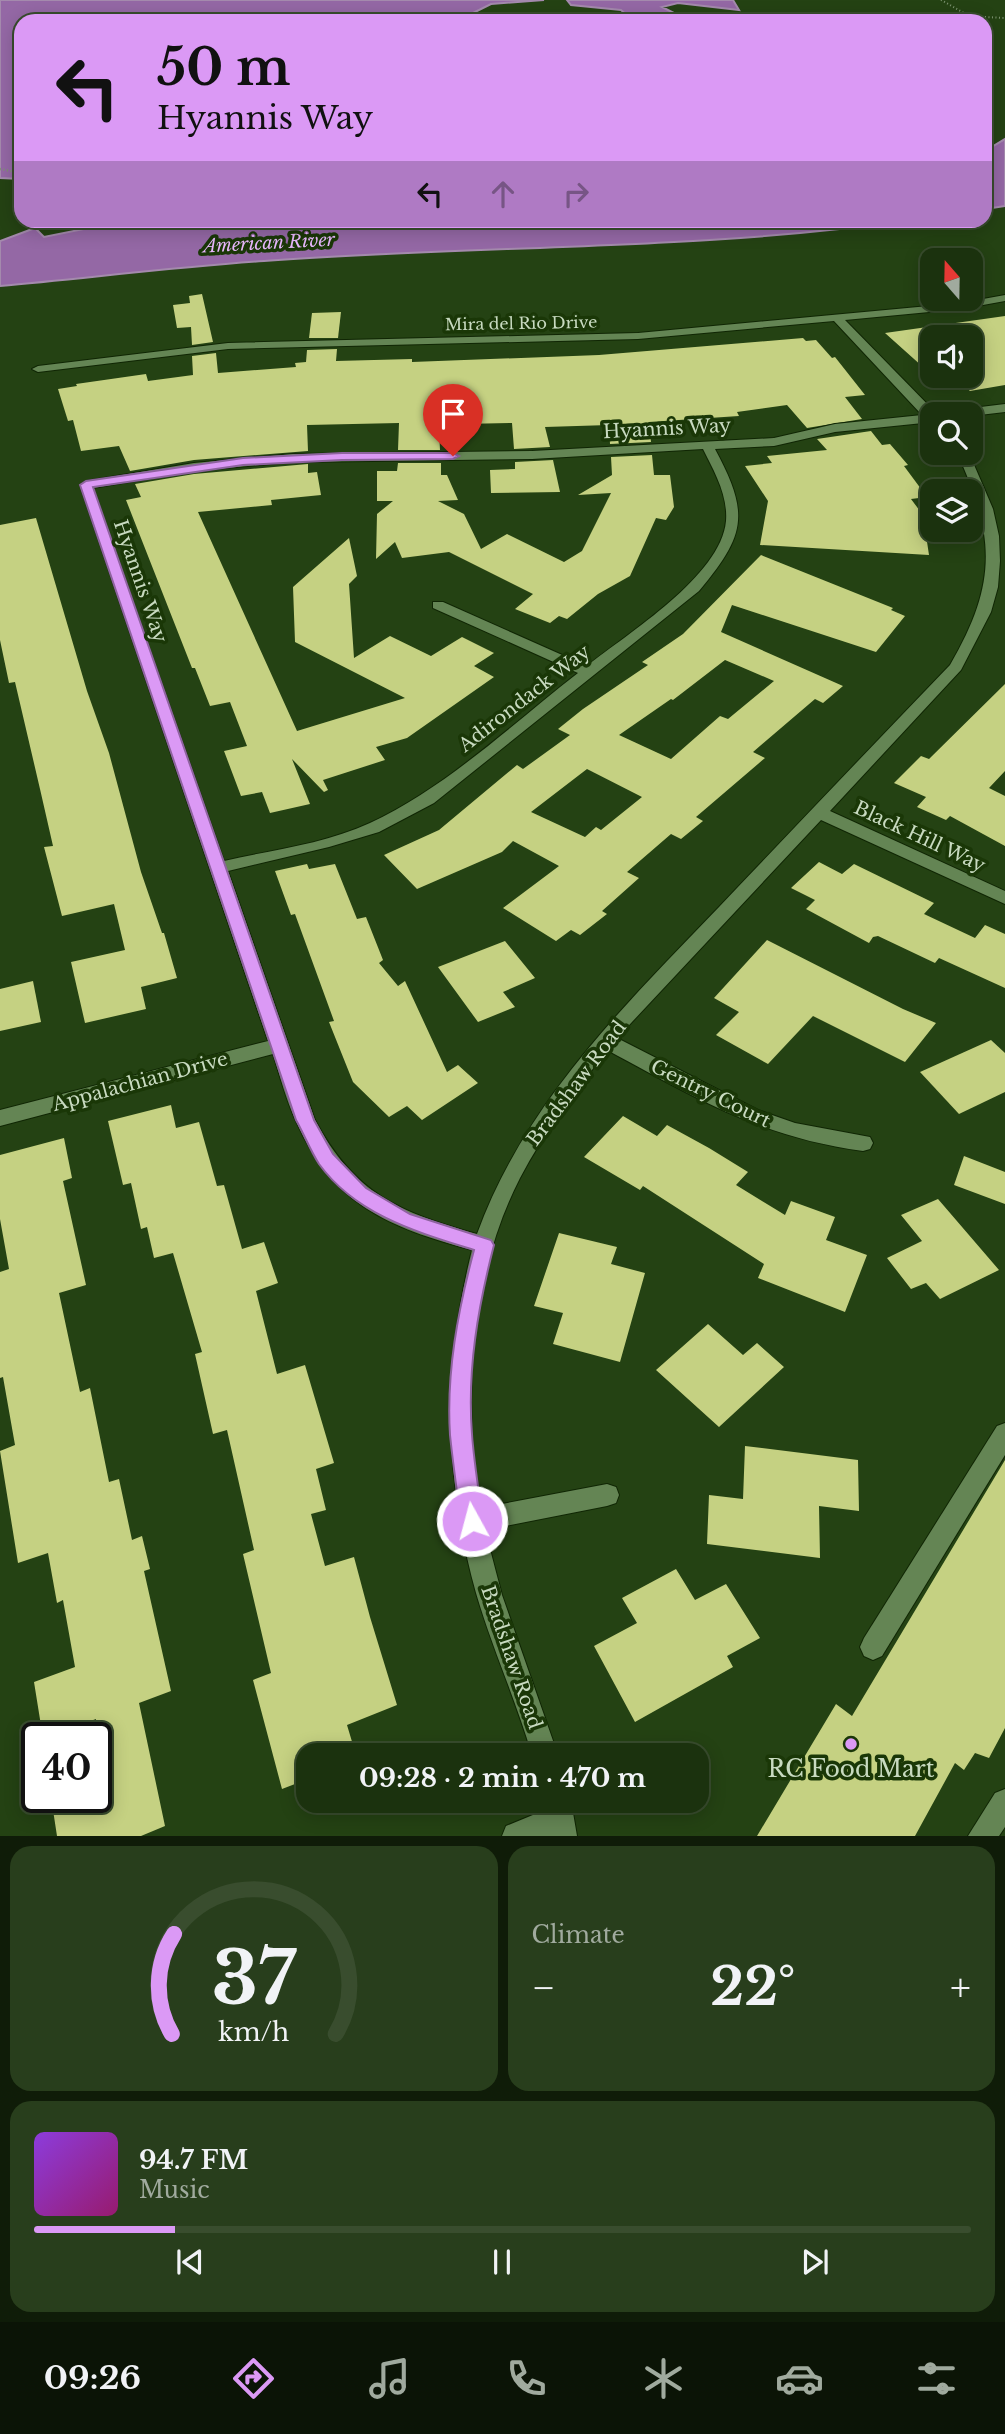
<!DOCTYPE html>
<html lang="en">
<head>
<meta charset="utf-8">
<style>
	body { margin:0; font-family:"Libre Baskerville",serif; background:#283e1c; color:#f1f3f6; height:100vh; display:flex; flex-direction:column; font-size:26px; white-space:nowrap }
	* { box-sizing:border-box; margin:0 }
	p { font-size:23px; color:#a0aa9e }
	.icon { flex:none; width:38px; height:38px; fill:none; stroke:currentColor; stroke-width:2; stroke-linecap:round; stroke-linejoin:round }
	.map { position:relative; height:1836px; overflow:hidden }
	.sheet { display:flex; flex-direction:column; gap:10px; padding:10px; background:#0f1c08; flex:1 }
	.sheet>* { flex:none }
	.hud { position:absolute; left:14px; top:14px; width:978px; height:214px; border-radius:21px; box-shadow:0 4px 18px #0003,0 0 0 2px #394d2e; background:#db99f5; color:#111; overflow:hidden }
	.needle { width:46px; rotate:340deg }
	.controls { position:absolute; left:920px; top:248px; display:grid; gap:14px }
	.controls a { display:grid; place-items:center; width:63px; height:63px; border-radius:14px; background:#1b320e; box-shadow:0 4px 18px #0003,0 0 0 2px #394d2e; font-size:35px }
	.speed { position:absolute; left:21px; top:1722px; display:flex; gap:14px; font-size:35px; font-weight:700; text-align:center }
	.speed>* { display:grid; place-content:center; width:91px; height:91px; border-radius:50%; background:#1b320e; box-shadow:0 4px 18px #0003,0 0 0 2px #394d2e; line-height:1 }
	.speed .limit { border:4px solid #111; border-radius:10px; background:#fff; color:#111 }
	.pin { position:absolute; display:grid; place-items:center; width:60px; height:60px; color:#fff; margin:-72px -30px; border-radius:50% 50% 50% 0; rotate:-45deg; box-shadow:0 0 7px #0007 }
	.pin .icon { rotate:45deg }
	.me { position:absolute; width:77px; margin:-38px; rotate:353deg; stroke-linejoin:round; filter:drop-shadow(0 0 5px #0008) }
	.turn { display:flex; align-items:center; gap:24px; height:147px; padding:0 28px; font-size:32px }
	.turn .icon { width:91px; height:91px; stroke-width:2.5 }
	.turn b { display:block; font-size:49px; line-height:60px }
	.lanes { display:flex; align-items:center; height:66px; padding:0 28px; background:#0003; justify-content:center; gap:35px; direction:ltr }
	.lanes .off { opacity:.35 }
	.big { font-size:52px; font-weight:700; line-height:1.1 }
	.sheet .card { flex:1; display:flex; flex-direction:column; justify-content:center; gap:10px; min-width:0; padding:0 24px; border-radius:21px; background:#283e1c }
	.sheet .dial { align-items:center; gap:0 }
	.dial svg { height:182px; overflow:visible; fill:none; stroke:#394d2e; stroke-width:7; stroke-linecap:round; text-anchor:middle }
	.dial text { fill:#f1f3f6; stroke:none }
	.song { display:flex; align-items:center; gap:21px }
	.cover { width:84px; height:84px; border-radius:10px; background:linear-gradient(135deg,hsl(270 70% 55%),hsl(320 70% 35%)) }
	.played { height:7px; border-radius:4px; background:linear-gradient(90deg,#db99f5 15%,#394d2e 15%) }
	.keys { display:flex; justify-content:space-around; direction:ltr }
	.heat { display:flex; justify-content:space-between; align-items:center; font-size:38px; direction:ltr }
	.sheet .tiles { flex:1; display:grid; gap:10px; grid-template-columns:1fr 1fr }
	.card:last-child { grid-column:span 2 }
	.trip { position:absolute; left:296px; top:1743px; width:413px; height:70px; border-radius:21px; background:#1b320e; box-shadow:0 4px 18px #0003,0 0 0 2px #394d2e; font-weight:700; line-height:70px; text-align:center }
	.menu { display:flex; height:112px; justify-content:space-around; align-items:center; background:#0b1406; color:#a0aa9e }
	.menu .icon { width:49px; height:49px }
	.menu .current { color:#db99f5 }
	.menu b { font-size:32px; color:#f1f3f6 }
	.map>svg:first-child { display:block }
	.water { fill:#9468a5; stroke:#a48aad; stroke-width:2 }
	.building { fill:#c5d182; fill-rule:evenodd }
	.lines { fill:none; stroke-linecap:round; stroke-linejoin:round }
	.minor-casing { stroke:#102604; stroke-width:2 }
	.path-far1 { stroke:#7e9572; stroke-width:2; stroke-dasharray:1 2.5; stroke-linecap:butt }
	.path { stroke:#7e9572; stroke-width:2.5; stroke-dasharray:1 2.5; stroke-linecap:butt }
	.minor { fill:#648554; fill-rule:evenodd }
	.route { fill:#db99f5; stroke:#8e639f; stroke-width:2 }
	.poi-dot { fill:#db99f5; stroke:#1a3707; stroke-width:2.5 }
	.labels { text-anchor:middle; stroke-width:7; stroke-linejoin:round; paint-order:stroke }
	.far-street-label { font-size:16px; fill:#c8dac0; stroke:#1a3707 }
	.far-water-label { font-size:18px; font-style:italic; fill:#e9b8fd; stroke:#1a3707 }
	.street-label { font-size:19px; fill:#c8dac0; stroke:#1a3707 }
	.near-poi-label { font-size:23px; fill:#c8dac0; stroke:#1a3707 }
</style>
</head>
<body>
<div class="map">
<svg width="1005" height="1836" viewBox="0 0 1005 1836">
	<rect width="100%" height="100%" fill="#244213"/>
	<g class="water">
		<polygon points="0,0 544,0 491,4 473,13 446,21 21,21 20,179 0,178"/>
		<path d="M 567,0 L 733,0 L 739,10 L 678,3 L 662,7 L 680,16 L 679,20 C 662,20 648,18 631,19 L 621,10 L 571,5 Z"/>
		<polygon points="1005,139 1005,206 985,209 985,151"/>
		<path d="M 124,221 L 124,220 L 904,221 C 692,251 477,245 264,261 C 176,267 88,278 0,286 L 0,241 L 35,228 L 44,237 Z"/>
	</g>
	<g class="building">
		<polygon points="202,294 213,342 192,345 191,327 177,328 173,305 190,303 189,296"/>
		<polygon points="341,312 338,338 309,338 312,313"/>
		<polygon points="1005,316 1005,385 970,391 962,384 945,387 933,376 971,376 971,338 933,338 933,376 885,333"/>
		<polygon points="803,338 806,341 816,340 832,358 835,357 865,395 845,397 862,419 807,428 787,405 737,412 739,416 649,422 651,442 610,444 609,425 545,427 550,447 514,449 512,423 461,424 461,429 439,429 440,450 398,450 399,423 307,425 308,451 194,460 130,471 119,446 81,451 73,420 68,421 58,389 77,386 76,384 146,374 148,381 193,375 192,356 216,353 218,373 296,367 295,363 306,362 307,350 337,349 336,361 412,359 412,362 599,355"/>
		<polygon points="871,431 882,445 890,444 908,465 904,466 927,497 911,499 923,515 929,555 760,545 768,501 745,466 772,463 767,456 827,450 817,439"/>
		<polygon points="652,455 654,475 670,475 674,507 666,520 656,518 630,576 598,594 567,619 559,616 550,623 515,609 533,594 449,552 402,558 395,542 376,559 377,514 393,501 377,501 377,471 397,471 398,463 441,463 441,475 447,475 458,500 438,501 464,514 481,549 507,534 564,562 582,551 611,493 578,495 612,475 611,457"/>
		<polygon points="553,460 560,492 491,493 490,470 515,469 515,462"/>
		<polygon points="308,464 308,473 317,472 321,495 271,500 272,505 198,512 297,731 405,698 295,642 293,587 349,538 357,576 349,584 354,658 390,636 431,656 462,637 494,653 474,666 494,677 407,738 376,747 385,760 323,780 328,790 324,792 292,759 310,804 270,813 262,792 241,796 224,751 247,746 230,702 210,706 195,668 192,668 126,500 141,497 135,484 194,474"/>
		<polygon points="36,518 87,691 109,753 141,872 162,933 164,933 177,978 141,987 146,1009 85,1023 71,962 125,950 114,904 62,916 44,847 53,846 40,789 15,682 9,683 0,640 0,525"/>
		<path d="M 761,555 L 893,608 L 891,610 L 905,616 L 876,652 L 732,605 L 721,632 L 843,686 L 823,703 L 815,699 L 753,752 L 765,758 L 696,817 L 703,821 L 681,839 L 671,834 L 627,872 L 639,878 L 602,911 L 607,914 L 580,935 L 571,930 L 556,941 L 503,908 L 559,866 L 513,841 L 502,852 L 417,889 L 384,855 L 439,830 L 517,765 L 523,769 L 570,735 L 558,729 L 583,709 L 648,665 L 642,662 L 683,634 ZM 725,660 L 774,681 L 728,719 L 720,716 L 671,759 L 619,735 L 671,699 L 673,700 ZM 587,769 L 642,797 L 601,830 L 596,827 L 585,837 L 531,812 Z"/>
		<polygon points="1005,684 1005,771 989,788 1005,796 1005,846 950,816 946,820 917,807 926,797 894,783 921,756 929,759"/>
		<polygon points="819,862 842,874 854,864 934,903 924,914 975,938 985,925 1005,934 1005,988 939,958 935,963 878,936 873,937 869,943 806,909 815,900 791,888"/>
		<polygon points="307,864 309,869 335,864 357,919 366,917 383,960 379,963 398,986 405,981 447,1072 458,1065 478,1083 422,1120 407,1106 389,1117 353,1082 329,1022 334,1021 295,914 291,915 275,871"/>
		<polygon points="767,940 903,1009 936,1023 905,1062 813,1016 768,1064 716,1035 739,1012 714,998"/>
		<polygon points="505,941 535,978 503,992 515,1007 478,1022 438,967"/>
		<polygon points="33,981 41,1022 0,1031 0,989"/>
		<polygon points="991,1040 1005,1053 1005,1092 959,1114 920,1072"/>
		<polygon points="171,1105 176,1128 199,1122 217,1186 224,1185 242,1249 264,1242 278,1283 256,1291 277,1374 305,1365 334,1463 316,1469 326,1510 311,1514 325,1566 354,1557 370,1617 397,1705 347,1725 356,1755 308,1755 308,1779 282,1789 253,1680 271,1673 243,1554 254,1550 227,1430 213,1434 195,1354 202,1352 173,1253 154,1258 147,1227 141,1229 131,1183 123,1185 108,1121"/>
		<polygon points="623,1116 657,1136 667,1125 709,1148 748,1172 736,1185 785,1215 791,1201 835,1217 826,1240 867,1255 845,1312 758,1278 764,1264 643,1186 640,1190 584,1157"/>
		<polygon points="64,1138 72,1178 63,1181 86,1285 59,1293 80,1392 90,1388 109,1482 119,1479 132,1540 142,1536 150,1569 144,1571 171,1691 139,1703 165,1826 141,1836 57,1836 51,1797 96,1797 96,1719 43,1738 34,1682 75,1667 63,1600 57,1603 48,1553 18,1563 0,1451 15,1445 3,1377 0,1378 0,1272 9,1269 0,1219 0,1155"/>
		<polygon points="964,1156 1005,1172 1005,1204 954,1185"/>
		<polygon points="938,1199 999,1270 940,1299 926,1283 911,1289 887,1258 922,1241 901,1215"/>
		<polygon points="559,1233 617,1247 611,1264 645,1273 620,1362 553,1344 563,1313 534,1306"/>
		<polygon points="708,1324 743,1355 757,1343 784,1367 719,1427 656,1370"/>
		<polygon points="745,1446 858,1460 859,1511 819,1506 820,1558 707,1544 709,1495 743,1499"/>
		<polygon points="1005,1460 1005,1728 989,1758 975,1753 964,1770 955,1763 915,1836 757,1836 836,1704 852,1716"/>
		<polygon points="676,1569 695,1600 726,1584 760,1638 727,1656 733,1667 635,1722 594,1646 637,1623 622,1598"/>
	</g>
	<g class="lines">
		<defs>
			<g id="minor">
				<path d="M 1005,295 L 1005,301 L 961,309 L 845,320 L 937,414 L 933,415 L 933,422 L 835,432 L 774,446 L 715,449 C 750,514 746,535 699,591 L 434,803 L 379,832 L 329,847 L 228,871 L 315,1120 C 354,1194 399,1212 477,1234 C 525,1102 625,1005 720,906 C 797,825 873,745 950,665 C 997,584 996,537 957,453 L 969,453 L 993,509 L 999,536 L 1000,561 L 998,587 L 991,612 L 961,670 L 830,811 L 1005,891 L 1005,904 L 821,820 L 617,1038 L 758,1110 L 795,1123 L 870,1137 L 873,1143 L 870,1149 L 863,1151 C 760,1137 696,1098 607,1050 C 576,1091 544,1132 520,1178 C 470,1275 461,1402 481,1508 L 607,1484 L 616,1487 L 619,1495 L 616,1503 L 607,1506 L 485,1530 L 502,1595 L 558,1755 L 532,1755 C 516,1700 492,1648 476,1593 C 444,1479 443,1365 472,1250 C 388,1227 333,1205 296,1121 C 286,1100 280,1076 273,1054 L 0,1126 L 0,1110 L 268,1041 L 80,485 L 86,481 L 194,463 L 293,454 L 532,451 L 774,438 L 835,424 L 922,415 L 834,321 L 638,339 L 228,349 L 38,372 L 32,369 L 38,366 L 228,343 L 638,333 L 961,303 ZM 703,449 C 714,471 728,495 726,521 C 721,576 628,633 587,666 L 443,602 L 433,602 L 433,608 L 578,673 C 511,725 447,787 370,823 C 325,844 271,850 224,861 L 93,488 L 194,471 L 293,462 L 532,459 Z"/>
				<polygon points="1005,404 1005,412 971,416 942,415 948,411"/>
				<polygon points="1005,1423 1005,1455 882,1656 873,1660 864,1656 860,1647 864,1638 997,1426"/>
				<polygon points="1005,1789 1005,1827 999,1836 968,1836 995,1793"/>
				<polygon points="543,1801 571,1801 577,1836 502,1836 506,1826 545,1810"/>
			</g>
		</defs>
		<use href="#minor" class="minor-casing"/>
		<g class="path-far1">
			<polyline points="941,0 964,13 963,18 953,21"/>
			<polyline points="964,16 1005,18"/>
		</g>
		<polyline class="path" points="0,169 21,173"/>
		<use href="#minor" class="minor"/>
	</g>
	<path class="route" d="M 342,453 L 453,453 L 459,456 L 453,459 L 342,460 L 243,465 L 93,487 L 314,1120 L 333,1154 L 366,1188 L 410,1214 L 491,1240 L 494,1245 C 478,1307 467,1370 472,1434 C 474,1463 479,1492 483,1521 L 479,1528 L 472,1531 L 464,1528 L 461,1521 C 457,1492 453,1464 450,1435 C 446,1373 458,1310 474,1250 C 417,1232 356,1215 319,1164 C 310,1150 304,1134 296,1120 L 80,485 L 86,481 L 243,458 Z"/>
	<circle class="poi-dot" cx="851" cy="1744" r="7"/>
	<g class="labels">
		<g class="far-street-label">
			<text transform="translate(521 323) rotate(-1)" y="6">Mira del Rio Drive</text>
		</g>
		<g class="far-water-label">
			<text transform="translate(269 243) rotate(-3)" y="6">American River</text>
		</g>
		<g class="street-label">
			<text transform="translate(667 428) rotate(-3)" y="7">Hyannis Way</text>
			<text transform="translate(141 581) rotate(71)" y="7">Hyannis Way</text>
			<text transform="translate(524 698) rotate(-38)" y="7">Adirondack Way</text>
			<text transform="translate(920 836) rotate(25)" y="7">Black Hill Way</text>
			<text transform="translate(140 1081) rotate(-15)" y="7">Appalachian Drive</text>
			<text transform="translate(576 1083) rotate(-53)" y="7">Bradshaw Road</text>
			<text transform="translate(711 1093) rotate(26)" y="7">Gentry Court</text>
			<text transform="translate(512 1657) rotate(71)" y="7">Bradshaw Road</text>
		</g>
		<g class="near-poi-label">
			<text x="851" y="1777">RC Food Mart</text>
		</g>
	</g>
</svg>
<div class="controls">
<a><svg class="needle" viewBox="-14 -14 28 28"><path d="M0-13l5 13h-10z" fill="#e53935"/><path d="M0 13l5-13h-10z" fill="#a0aa9e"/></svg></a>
<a><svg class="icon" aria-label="sound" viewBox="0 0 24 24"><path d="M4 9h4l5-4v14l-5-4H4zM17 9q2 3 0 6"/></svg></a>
<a><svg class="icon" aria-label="search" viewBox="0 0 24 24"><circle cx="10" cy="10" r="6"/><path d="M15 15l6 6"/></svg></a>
<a><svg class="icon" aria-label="layers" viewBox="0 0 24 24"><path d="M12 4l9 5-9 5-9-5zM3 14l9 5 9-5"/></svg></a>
</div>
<div class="speed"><div class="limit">40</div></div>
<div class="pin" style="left:453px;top:456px;background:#d93025"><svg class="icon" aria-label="arrive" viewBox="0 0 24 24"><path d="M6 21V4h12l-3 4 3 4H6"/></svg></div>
<svg class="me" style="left:472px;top:1521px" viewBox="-20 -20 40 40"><circle r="17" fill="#db99f5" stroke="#fff" stroke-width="3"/><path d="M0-11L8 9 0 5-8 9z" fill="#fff"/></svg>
<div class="trip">09:28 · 2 min · 470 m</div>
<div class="hud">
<div class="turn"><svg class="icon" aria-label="left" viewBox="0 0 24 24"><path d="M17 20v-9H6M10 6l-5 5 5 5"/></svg><div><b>50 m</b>Hyannis Way</div></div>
<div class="lanes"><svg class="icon" aria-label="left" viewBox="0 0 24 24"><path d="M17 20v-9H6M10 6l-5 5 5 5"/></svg><svg class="icon off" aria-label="ahead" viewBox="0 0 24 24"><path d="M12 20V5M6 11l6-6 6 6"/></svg><svg class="icon off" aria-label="right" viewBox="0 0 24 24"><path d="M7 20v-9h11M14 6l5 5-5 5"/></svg></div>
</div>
</div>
<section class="sheet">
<div class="tiles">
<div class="card dial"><svg viewBox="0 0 100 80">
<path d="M14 69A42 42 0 1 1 86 69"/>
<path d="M14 69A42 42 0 0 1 15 25" stroke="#db99f5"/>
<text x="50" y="56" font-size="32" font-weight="700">37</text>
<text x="50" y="72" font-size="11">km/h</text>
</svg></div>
<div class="card"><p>Climate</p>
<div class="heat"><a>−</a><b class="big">22°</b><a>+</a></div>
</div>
<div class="card">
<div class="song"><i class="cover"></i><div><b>94.7 FM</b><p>Music</p></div></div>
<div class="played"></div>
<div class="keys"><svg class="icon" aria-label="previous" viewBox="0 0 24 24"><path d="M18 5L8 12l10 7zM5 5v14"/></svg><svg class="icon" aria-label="pause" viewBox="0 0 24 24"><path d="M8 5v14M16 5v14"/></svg><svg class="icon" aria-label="next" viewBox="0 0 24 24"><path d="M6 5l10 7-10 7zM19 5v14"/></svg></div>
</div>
</div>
</section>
<nav class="menu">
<b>09:26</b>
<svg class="icon current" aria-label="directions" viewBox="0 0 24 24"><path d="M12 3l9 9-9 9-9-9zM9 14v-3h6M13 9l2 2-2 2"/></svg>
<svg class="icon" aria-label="music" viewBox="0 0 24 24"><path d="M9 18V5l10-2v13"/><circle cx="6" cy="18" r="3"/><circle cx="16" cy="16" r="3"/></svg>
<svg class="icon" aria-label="phone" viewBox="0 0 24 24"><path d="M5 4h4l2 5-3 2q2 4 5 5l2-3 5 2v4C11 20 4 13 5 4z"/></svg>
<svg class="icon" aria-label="climate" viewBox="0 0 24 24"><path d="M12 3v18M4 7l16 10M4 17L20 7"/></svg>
<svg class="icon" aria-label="car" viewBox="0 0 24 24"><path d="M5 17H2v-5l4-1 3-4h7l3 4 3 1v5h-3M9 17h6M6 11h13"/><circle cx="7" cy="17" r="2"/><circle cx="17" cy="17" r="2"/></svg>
<svg class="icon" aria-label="filters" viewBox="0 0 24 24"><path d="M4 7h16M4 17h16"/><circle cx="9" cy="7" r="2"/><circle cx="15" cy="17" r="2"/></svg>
</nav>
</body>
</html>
